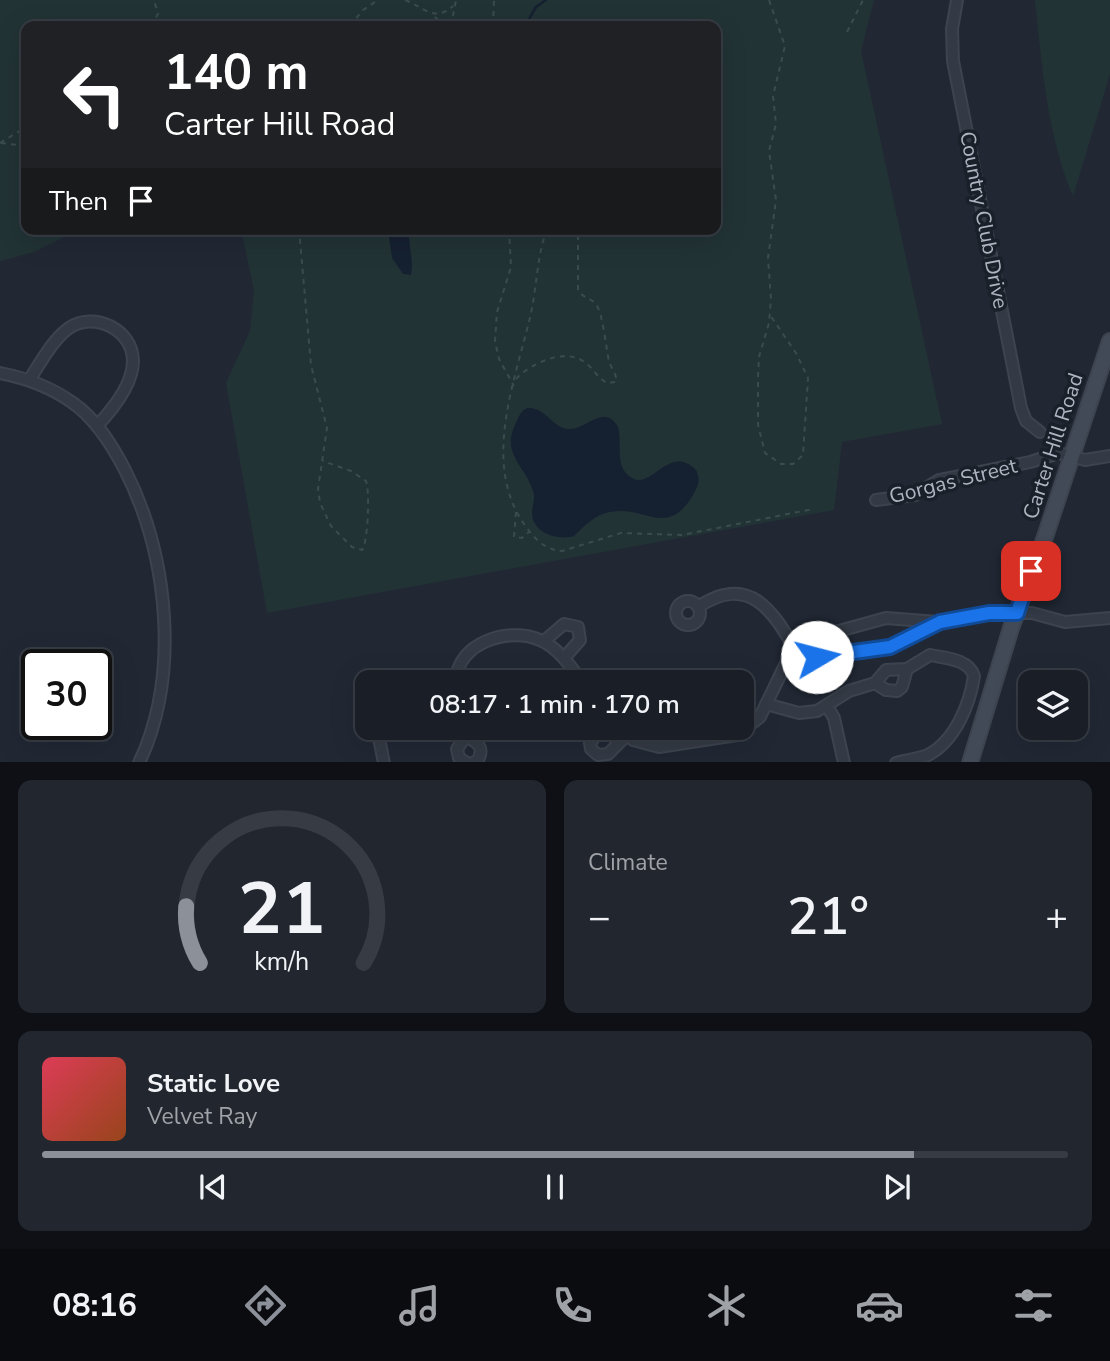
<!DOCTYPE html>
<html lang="en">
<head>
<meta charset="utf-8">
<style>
	body { margin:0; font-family:"Nunito Sans",sans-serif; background:#22272f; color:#f1f3f6; height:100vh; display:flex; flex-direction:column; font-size:26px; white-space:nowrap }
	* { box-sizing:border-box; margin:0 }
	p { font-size:23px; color:#9fa2a7 }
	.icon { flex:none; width:38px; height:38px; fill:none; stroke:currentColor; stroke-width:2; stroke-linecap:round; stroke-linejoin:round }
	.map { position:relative; height:762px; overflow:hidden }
	.panel { display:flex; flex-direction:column; gap:18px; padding:18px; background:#0e1015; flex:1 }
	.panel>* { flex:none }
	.banner { position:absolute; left:21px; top:21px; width:700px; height:214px; border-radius:14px; box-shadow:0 7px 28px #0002,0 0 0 2px #373c44; background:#202124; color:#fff; overflow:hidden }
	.controls { position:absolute; left:1018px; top:670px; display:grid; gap:14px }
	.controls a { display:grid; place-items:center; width:70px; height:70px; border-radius:14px; background:#191e27; box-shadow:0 7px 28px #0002,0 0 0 2px #373c44; font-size:35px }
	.speed { position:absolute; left:21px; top:649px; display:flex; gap:14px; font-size:35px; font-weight:700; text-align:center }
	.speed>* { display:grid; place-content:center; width:91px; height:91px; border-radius:50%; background:#191e27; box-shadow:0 7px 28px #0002,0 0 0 2px #373c44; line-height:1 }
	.speed .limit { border:4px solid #111; border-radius:10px; background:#fff; color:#111 }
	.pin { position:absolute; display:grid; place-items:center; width:60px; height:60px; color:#fff; margin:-30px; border-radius:14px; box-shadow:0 4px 10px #0006 }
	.me { position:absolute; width:77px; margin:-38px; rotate:82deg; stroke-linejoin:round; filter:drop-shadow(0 0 5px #0008) }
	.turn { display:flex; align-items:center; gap:24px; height:147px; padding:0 28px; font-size:32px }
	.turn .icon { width:91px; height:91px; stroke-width:2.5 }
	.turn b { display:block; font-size:49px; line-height:60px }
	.then { display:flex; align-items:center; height:66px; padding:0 28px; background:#0003; gap:14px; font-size:26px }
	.big { font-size:52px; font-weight:600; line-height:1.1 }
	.panel .widget { flex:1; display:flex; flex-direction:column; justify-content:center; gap:10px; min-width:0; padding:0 24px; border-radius:14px; background:#22272f }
	.panel .dial { align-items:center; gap:0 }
	.dial svg { height:182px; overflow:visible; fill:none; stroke:#373c44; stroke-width:7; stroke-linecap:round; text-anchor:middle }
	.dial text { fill:#f1f3f6; stroke:none }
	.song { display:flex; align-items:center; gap:21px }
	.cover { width:84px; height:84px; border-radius:10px; background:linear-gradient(135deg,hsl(350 70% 55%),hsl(20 70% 35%)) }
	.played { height:7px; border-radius:4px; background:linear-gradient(90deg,#8c9099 85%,#373c44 85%) }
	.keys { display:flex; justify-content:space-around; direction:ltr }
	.heat { display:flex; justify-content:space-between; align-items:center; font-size:38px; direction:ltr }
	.panel .tiles { flex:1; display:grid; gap:18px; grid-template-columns:1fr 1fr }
	.widget:last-child { grid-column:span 2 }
	.trip { position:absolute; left:355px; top:670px; width:399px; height:70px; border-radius:14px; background:#191e27; box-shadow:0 7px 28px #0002,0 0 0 2px #373c44; font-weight:600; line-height:70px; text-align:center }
	.tab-bar { display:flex; height:112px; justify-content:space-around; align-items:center; background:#0a0c10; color:#9fa2a7 }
	.tab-bar .icon { width:49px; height:49px }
	.tab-bar .on { color:#8c9099 }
	.tab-bar b { font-size:32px; color:#f1f3f6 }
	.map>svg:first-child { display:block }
	.green { fill:#223335 }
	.water { fill:#152031 }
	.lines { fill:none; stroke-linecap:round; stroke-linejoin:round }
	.stream { stroke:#152031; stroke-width:2.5 }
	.street-casing { stroke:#3d444f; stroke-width:14 }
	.secondary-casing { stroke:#3d444f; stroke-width:18 }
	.path { stroke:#3b4c4e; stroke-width:2; stroke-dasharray:5 5; stroke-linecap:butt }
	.street { stroke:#343a45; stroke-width:10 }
	.secondary { stroke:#424a58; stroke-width:14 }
	.route-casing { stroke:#114b97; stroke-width:18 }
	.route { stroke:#1a73e8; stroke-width:12 }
	.labels { text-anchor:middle; stroke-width:7; stroke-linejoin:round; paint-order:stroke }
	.street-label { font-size:21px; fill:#aeb5c2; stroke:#192029 }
</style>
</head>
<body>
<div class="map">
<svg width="1110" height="763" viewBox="0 0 1110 763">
	<rect width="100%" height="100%" fill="#212834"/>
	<g class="green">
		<polygon points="0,0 874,0 861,51 942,424 842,442 834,510 267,613 226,383 250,331 254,290 241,229 716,229 716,26 26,26 26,229 80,229 34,252 0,261"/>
		<path d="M 1035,0 L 1110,0 L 1110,74 L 1073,196 C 1047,135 1042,65 1035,0 Z"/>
	</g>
	<g class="water">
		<path d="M 388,229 L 409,229 C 408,245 414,259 411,275 L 403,274 L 392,258 Z"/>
		<path d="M 527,408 C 546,406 552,429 570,429 C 588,429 604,403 618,427 C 623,443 613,467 632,478 C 652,490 669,443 696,470 C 701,480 698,486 693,495 C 667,539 646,505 610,512 C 596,514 584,526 574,536 C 558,541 532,533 532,513 C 532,505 536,499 533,491 C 526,467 501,454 515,425 C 518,418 520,412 527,408 Z"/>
	</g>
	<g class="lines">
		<polyline class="stream" points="525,26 536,7 546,0"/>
		<defs>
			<g id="street">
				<polyline points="957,0 952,29 953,61 1021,408 1026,421 1040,432"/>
				<path d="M 0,373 C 26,378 51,387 73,403 C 96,419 112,445 125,470 C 168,555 181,674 139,763"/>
				<path d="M 29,380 C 40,364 52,340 69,328 C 93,311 133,329 133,361 C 133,384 112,410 97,426"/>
				<polyline points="876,500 915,495 939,480 1030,462 1059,453 1085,460 1110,456"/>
				<circle cx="688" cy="613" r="12"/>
				<path d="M 698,607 C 749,573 773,610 797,653 L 817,657 L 890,647 L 940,622 L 989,613 L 1032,613 L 1065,622 L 1110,618"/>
				<polyline points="544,641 564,624 578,627 580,640 564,658"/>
				<path d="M 456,682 C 456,643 509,626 540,640 C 559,648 571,667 582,682"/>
				<path d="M 875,683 L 886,690 L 897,691 L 902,687 L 907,669 L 930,655 C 945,658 969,659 974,676 C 970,704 955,741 928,755 C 918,759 907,760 896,763"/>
				<polyline points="766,704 799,713 817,711 849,691 875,683 886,670 907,669"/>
				<polyline points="827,706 834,718 844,763"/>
				<polyline points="377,728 384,763"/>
				<polyline points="602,728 590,743 591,749 598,755 608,754 627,735"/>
				<polyline points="619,728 633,740 659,747 737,735 760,717 787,661 817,637 886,618 938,622"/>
				<path d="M 467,763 L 459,758 L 457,749 L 466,736 C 477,742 485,747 478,760 L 473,763"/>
			</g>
			<polyline id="secondary" points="970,763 1011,628 1045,537 1110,341"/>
		</defs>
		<use href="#street" class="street-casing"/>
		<use href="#secondary" class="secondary-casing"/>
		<g class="path">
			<path d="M 405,0 C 424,7 434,23 453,6"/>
			<polyline points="769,0 785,46 773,96 776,124 769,151 776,200 768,258 771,299 769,323 759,357 758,376 758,425 765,453 781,464 793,464 803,455 808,378 796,353 770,315"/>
			<polyline points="435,17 444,26"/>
			<polyline points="151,26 158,14 154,0"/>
			<polyline points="350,26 363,10 378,0"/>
			<polyline points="451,26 456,0"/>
			<polyline points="493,26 494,0"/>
			<polyline points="847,32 863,0"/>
			<polyline points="0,143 26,127"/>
			<polyline points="1,143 26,146"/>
			<path d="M 299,229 L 311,365 L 327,428 L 318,489 L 320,503 L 331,526 L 352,547 L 362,550 C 368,543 370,491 366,481 L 351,471 L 323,461"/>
			<polyline points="509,229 511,267 497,312 495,341 499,359 514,386"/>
			<path d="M 547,229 C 537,256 537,285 531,313 C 516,379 481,462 524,524 C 534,538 544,550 562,551 L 621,533 L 682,535 L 813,509"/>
			<path d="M 516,379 C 530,364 563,348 583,361 C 593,367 596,377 607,383 L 616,382 C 617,373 611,369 609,361 C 606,349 603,311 595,303 C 589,297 583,298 578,290 L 578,229"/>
			<polyline points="516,512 514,537 522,538 530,531"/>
		</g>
		<use href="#street" class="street"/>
		<use href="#secondary" class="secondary"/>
	</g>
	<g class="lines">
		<defs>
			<polyline id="route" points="817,657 890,647 940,622 989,613 1017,613 1031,571"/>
		</defs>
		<use href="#route" class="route-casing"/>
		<use href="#route" class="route"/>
	</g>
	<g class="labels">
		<g class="street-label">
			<text transform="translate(984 220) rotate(79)" y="7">Country Club Drive</text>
			<text transform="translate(1053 446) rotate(-72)" y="7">Carter Hill Road</text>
			<text transform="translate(953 481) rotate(-14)" y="7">Gorgas Street</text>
		</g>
	</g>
</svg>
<div class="controls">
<a><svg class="icon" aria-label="layers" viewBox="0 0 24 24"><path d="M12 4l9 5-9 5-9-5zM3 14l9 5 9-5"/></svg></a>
</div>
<div class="speed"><div class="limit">30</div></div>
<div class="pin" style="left:1031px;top:571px;background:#d93025"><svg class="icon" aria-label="arrive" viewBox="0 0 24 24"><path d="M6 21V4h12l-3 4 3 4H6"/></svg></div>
<svg class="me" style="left:817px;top:657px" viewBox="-20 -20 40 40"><circle r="19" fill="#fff"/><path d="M0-13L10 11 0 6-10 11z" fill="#1a73e8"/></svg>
<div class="trip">08:17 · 1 min · 170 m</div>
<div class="banner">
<div class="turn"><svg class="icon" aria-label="left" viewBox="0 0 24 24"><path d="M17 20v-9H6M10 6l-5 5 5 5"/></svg><div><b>140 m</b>Carter Hill Road</div></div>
<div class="then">Then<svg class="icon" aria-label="arrive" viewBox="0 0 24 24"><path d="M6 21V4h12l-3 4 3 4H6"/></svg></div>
</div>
</div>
<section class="panel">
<div class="tiles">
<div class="widget dial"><svg viewBox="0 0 100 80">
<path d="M14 69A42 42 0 1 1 86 69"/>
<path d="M14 69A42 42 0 0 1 8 44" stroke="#8c9099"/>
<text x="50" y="56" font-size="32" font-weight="700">21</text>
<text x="50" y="72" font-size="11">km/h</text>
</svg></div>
<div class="widget"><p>Climate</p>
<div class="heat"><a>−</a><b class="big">21°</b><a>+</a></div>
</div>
<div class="widget">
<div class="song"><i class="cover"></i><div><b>Static Love</b><p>Velvet Ray</p></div></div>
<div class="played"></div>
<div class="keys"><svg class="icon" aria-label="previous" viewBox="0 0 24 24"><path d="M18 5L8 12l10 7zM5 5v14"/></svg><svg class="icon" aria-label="pause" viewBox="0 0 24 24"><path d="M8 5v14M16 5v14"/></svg><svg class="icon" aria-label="next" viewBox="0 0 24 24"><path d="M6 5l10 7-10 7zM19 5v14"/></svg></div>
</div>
</div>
</section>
<nav class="tab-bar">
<b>08:16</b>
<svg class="icon on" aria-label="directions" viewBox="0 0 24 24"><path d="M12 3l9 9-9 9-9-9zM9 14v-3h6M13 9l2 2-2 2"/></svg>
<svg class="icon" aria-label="music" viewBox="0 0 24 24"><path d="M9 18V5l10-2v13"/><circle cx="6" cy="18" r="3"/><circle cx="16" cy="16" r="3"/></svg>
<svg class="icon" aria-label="phone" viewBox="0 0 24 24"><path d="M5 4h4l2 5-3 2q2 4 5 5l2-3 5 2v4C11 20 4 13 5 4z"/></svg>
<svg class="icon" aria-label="climate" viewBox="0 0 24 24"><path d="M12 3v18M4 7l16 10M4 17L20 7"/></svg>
<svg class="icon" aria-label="car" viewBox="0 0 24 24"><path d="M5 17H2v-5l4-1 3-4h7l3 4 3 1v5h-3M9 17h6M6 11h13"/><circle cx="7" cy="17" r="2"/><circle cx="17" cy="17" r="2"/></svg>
<svg class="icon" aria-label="filters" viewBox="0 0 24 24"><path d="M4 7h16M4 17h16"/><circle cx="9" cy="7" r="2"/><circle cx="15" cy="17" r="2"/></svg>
</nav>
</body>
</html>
